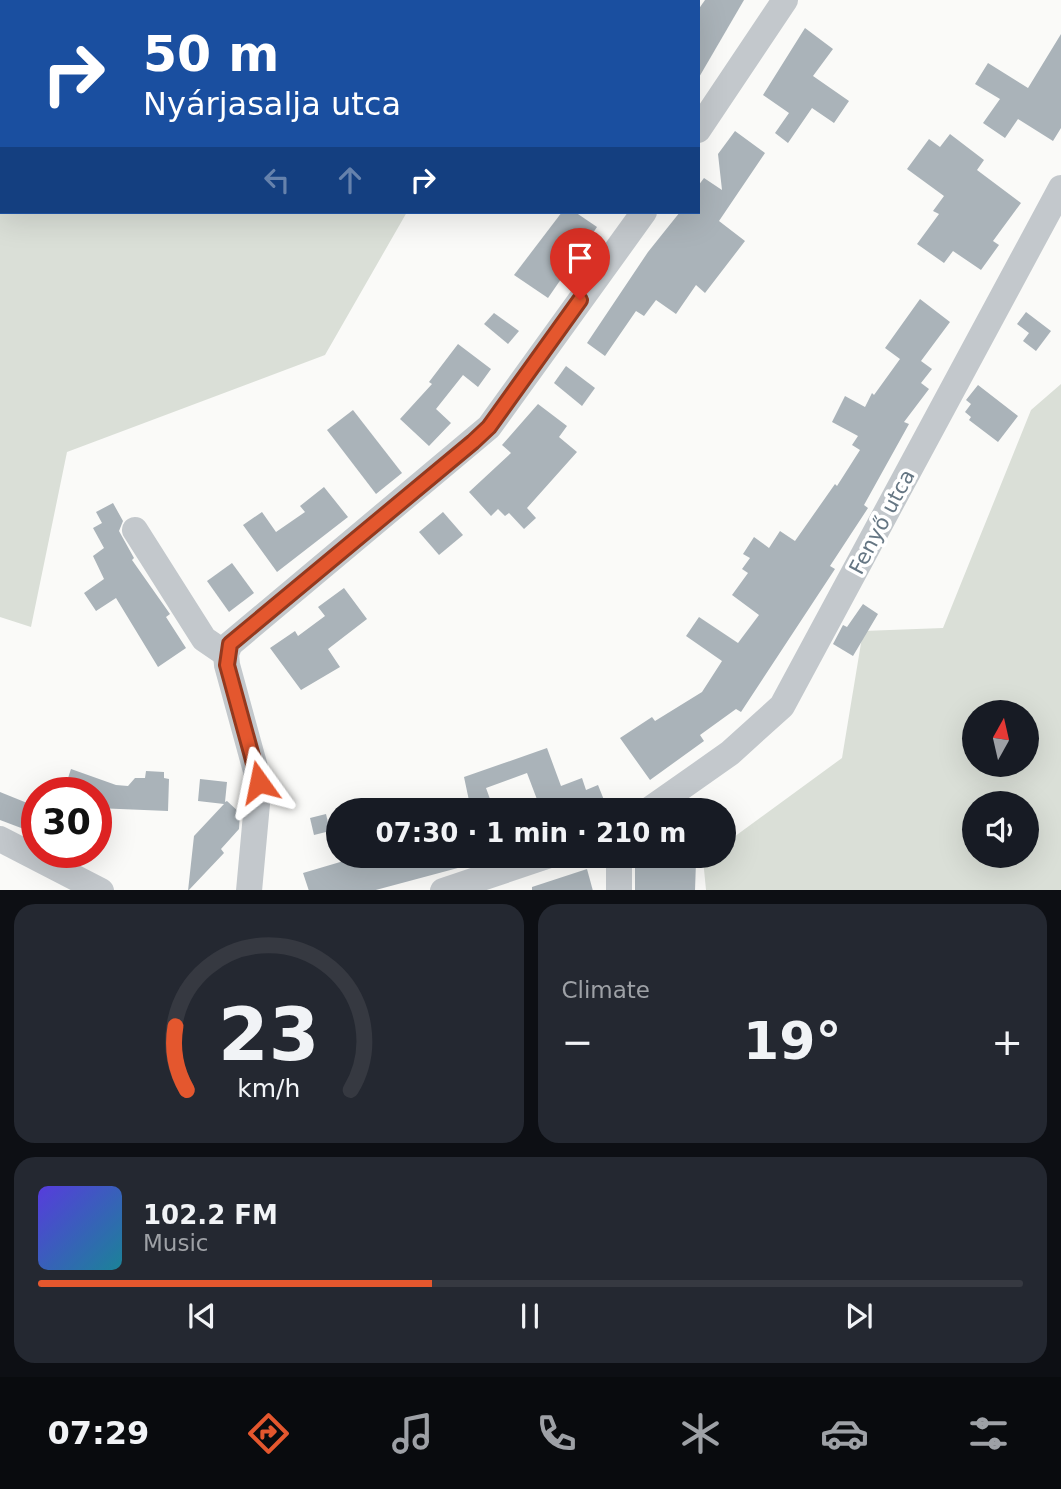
<!DOCTYPE html>
<html lang="en">
<head>
<meta charset="utf-8">
<style>
	body { margin:0; font-family:"DejaVu Sans",sans-serif; background:#242831; color:#f1f3f6; height:100vh; display:flex; flex-direction:column; font-size:26px; white-space:nowrap }
	* { box-sizing:border-box; margin:0 }
	p { font-size:23px; color:#9ea1a6 }
	.icon { flex:none; width:38px; height:38px; fill:none; stroke:currentColor; stroke-width:2; stroke-linecap:round; stroke-linejoin:round }
	.map { position:relative; height:890px; overflow:hidden }
	.drawer { display:flex; flex-direction:column; gap:14px; padding:14px; background:#0d0f14; flex:1 }
	.drawer>* { flex:none }
	.guide { position:absolute; left:0px; top:0px; width:700px; height:214px; box-shadow:0 7px 28px #0002; background:#1a4fa0; color:#fff; overflow:hidden }
	.needle { width:46px; rotate:8deg }
	.fabs { position:absolute; left:962px; top:700px; display:grid; gap:14px }
	.fabs a { display:grid; place-items:center; width:77px; height:77px; border-radius:50%; background:#171b24; box-shadow:0 7px 28px #0002; font-size:35px }
	.speed { position:absolute; left:21px; top:777px; display:flex; gap:14px; font-size:35px; font-weight:700; text-align:center }
	.speed>* { display:grid; place-content:center; width:91px; height:91px; border-radius:50%; background:#171b24; box-shadow:0 7px 28px #0002; line-height:1 }
	.speed .limit { border:10px solid #d22; background:#fff; color:#111 }
	.pin { position:absolute; display:grid; place-items:center; width:60px; height:60px; color:#fff; margin:-72px -30px; border-radius:50% 50% 50% 0; rotate:-45deg; box-shadow:0 0 7px #0007 }
	.pin .icon { rotate:45deg }
	.me { position:absolute; width:77px; margin:-38px; rotate:348deg; stroke-linejoin:round; filter:drop-shadow(0 0 5px #0008) }
	.turn { display:flex; align-items:center; gap:24px; height:147px; padding:0 28px; font-size:32px }
	.turn .icon { width:91px; height:91px; stroke-width:2.5 }
	.turn b { display:block; font-size:49px; line-height:60px }
	.lanes { display:flex; align-items:center; height:66px; padding:0 28px; background:#0003; justify-content:center; gap:35px; direction:ltr }
	.lanes .off { opacity:.35 }
	.big { font-size:52px; font-weight:700; line-height:1.1 }
	.drawer .widget { flex:1; display:flex; flex-direction:column; justify-content:center; gap:10px; min-width:0; padding:0 24px; border-radius:21px; background:#242831 }
	.drawer .dial { align-items:center; gap:0 }
	.dial svg { height:182px; overflow:visible; fill:none; stroke:#363941; stroke-width:7; stroke-linecap:round; text-anchor:middle }
	.dial text { fill:#f1f3f6; stroke:none }
	.song { display:flex; align-items:center; gap:21px }
	.cover { width:84px; height:84px; border-radius:10px; background:linear-gradient(135deg,hsl(250 70% 55%),hsl(190 70% 35%)) }
	.played { height:7px; border-radius:4px; background:linear-gradient(90deg,#e4572e 40%,#363941 40%) }
	.keys { display:flex; justify-content:space-around; direction:ltr }
	.heat { display:flex; justify-content:space-between; align-items:center; font-size:38px; direction:ltr }
	.drawer .tiles { flex:1; display:grid; gap:14px; grid-template-columns:1fr 1fr }
	.widget:last-child { grid-column:span 2 }
	.trip { position:absolute; left:326px; top:798px; width:410px; height:70px; border-radius:35px; background:#171b24; box-shadow:0 7px 28px #0002; font-weight:700; line-height:70px; text-align:center }
	.tab-bar { display:flex; height:112px; justify-content:space-around; align-items:center; background:#090b0e; color:#9ea1a6 }
	.tab-bar .icon { width:49px; height:49px }
	.tab-bar .current { color:#e4572e }
	.tab-bar b { font-size:32px; color:#f1f3f6 }
	.map>svg:first-child { display:block }
	.green { fill:#dadfd7; fill-rule:evenodd }
	.building { fill:#aab3b9 }
	.lines { fill:none; stroke-linecap:round; stroke-linejoin:round }
	.minor { stroke:#c3c8cc; stroke-width:26 }
	.route-casing { stroke:#94391e; stroke-width:18 }
	.route { stroke:#e4572e; stroke-width:12 }
	.labels { text-anchor:middle; stroke-width:7; stroke-linejoin:round; paint-order:stroke }
	.street-label { font-size:21px; fill:#657683; stroke:#fff }
</style>
</head>
<body>
<div class="map">
<svg width="1061" height="891" viewBox="0 0 1061 891">
	<rect width="100%" height="100%" fill="#fafaf8"/>
	<g class="green">
		<polygon points="0,0 528,0 2,2 2,212 407,212 325,355 67,452 31,627 0,617"/>
		<path d="M 1061,384 L 1061,890 L 706,890 L 703,859 L 723,856 L 723,845 L 842,758 L 863,631 L 943,628 L 1031,410 ZM 975,712 L 1027,712 L 1027,765 L 975,765 ZM 975,803 L 1027,803 L 1027,856 L 975,856 Z"/>
	</g>
	<g class="building">
		<polygon points="705,0 744,0 698,79 698,10"/>
		<polygon points="805,28 833,49 813,76 849,101 834,123 812,108 788,143 775,133 789,113 763,95"/>
		<polygon points="1061,34 1061,128 1053,141 1018,119 1005,138 983,123 1000,99 975,84 988,63 1028,88"/>
		<polygon points="735,131 765,153 719,221 745,241 705,293 696,285 676,314 656,300 644,316 636,311 605,356 587,343 648,252 680,212 698,212 698,186 704,178 722,190 718,154"/>
		<polygon points="950,134 984,160 977,170 1021,203 993,241 999,245 981,270 953,251 944,263 917,244 939,214 933,211 944,196 907,169 929,139 940,147"/>
		<polygon points="562,212 575,212 597,227 548,298 514,275"/>
		<polygon points="920,299 950,322 921,361 932,369 921,383 929,389 904,422 909,424 864,505 868,508 830,566 835,569 741,712 736,709 700,735 704,741 650,780 620,738 652,717 655,721 702,692 722,661 686,636 699,617 738,643 759,615 732,595 748,573 742,569 750,558 743,554 754,537 769,548 780,531 795,541 835,484 837,486 860,450 852,445 858,436 832,422 845,396 865,407 872,393 874,395 900,359 885,348"/>
		<polygon points="1026,312 1051,331 1036,351 1023,341 1029,333 1017,324"/>
		<polygon points="494,313 519,331 508,344 484,324"/>
		<polygon points="458,344 491,369 478,387 463,375 436,409 451,423 429,446 400,419 432,384 429,382"/>
		<polygon points="566,366 595,388 582,406 554,383"/>
		<polygon points="978,385 1018,416 998,442 969,420 971,417 965,412 971,404 966,400"/>
		<polygon points="538,404 567,426 559,437 577,452 527,508 536,518 524,529 509,513 505,516 498,509 491,516 469,492 511,453 502,445"/>
		<polygon points="353,410 402,473 376,494 327,430"/>
		<polygon points="324,487 348,517 277,572 243,525 262,512 276,532 305,512 300,506"/>
		<polygon points="113,503 123,521 119,531 134,558 132,560 170,614 166,617 186,648 158,667 116,598 96,611 84,593 104,579 93,556 104,548 93,528 102,523 96,512"/>
		<polygon points="443,512 463,535 439,555 419,532"/>
		<polygon points="232,563 254,593 229,612 207,581"/>
		<polygon points="344,588 367,619 328,649 340,667 301,690 270,648 295,631 298,636 325,616 318,607"/>
		<polygon points="863,604 878,614 853,656 833,644 843,625 847,627"/>
		<polygon points="547,748 561,786 582,778 586,790 598,785 608,810 541,810 527,773 486,788 494,810 471,810 464,777"/>
		<polygon points="71,769 116,785 128,786 135,778 145,778 146,771 164,772 164,778 169,779 168,811 96,808 96,793 63,793"/>
		<polygon points="200,779 227,782 225,802 227,801 240,813 239,829 221,849 224,853 188,891 194,836 224,804 198,801"/>
		<polygon points="0,792 37,807 37,834 0,820"/>
		<polygon points="326,814 330,831 314,835 310,818"/>
		<polygon points="346,856 483,856 484,861 372,891 309,891 303,873 347,860"/>
		<polygon points="635,856 663,856 663,860 696,861 695,891 635,891"/>
		<polygon points="587,869 593,891 532,891 532,887"/>
	</g>
	<g class="lines">
		<g class="minor">
			<polyline points="698,130 785,0"/>
			<polyline points="135,530 204,639 226,654"/>
			<polyline points="649,810 730,753 782,706 1061,188"/>
			<polyline points="0,839 101,891"/>
			<polyline points="619,856 619,891"/>
			<polyline points="249,891 259,782 227,665 226,654 230,644 489,427 644,212"/>
			<polyline points="443,891 547,856"/>
		</g>
	</g>
	<g class="lines">
		<defs>
			<polyline id="route" points="259,782 227,665 230,644 473,442 489,427 580,300"/>
		</defs>
		<use href="#route" class="route-casing"/>
		<use href="#route" class="route"/>
	</g>
	<g class="labels">
		<g class="street-label">
			<text transform="translate(882 522) rotate(-62)" y="7">Fenyő utca</text>
		</g>
	</g>
</svg>
<div class="fabs">
<a><svg class="needle" viewBox="-14 -14 28 28"><path d="M0-13l5 13h-10z" fill="#e53935"/><path d="M0 13l5-13h-10z" fill="#9ea1a6"/></svg></a>
<a><svg class="icon" aria-label="sound" viewBox="0 0 24 24"><path d="M4 9h4l5-4v14l-5-4H4zM17 9q2 3 0 6"/></svg></a>
</div>
<div class="speed"><div class="limit">30</div></div>
<div class="pin" style="left:580px;top:300px;background:#d93025"><svg class="icon" aria-label="arrive" viewBox="0 0 24 24"><path d="M6 21V4h12l-3 4 3 4H6"/></svg></div>
<svg class="me" style="left:259px;top:782px" viewBox="-20 -20 40 40"><path d="M0-17L14 15 0 8-14 15z" fill="#e4572e" stroke="#fff" stroke-width="4"/></svg>
<div class="trip">07:30 · 1 min · 210 m</div>
<div class="guide">
<div class="turn"><svg class="icon" aria-label="right" viewBox="0 0 24 24"><path d="M7 20v-9h11M14 6l5 5-5 5"/></svg><div><b>50 m</b>Nyárjasalja utca</div></div>
<div class="lanes"><svg class="icon off" aria-label="left" viewBox="0 0 24 24"><path d="M17 20v-9H6M10 6l-5 5 5 5"/></svg><svg class="icon off" aria-label="ahead" viewBox="0 0 24 24"><path d="M12 20V5M6 11l6-6 6 6"/></svg><svg class="icon" aria-label="right" viewBox="0 0 24 24"><path d="M7 20v-9h11M14 6l5 5-5 5"/></svg></div>
</div>
</div>
<section class="drawer">
<div class="tiles">
<div class="widget dial"><svg viewBox="0 0 100 80">
<path d="M14 69A42 42 0 1 1 86 69"/>
<path d="M14 69A42 42 0 0 1 9 41" stroke="#e4572e"/>
<text x="50" y="56" font-size="32" font-weight="700">23</text>
<text x="50" y="72" font-size="11">km/h</text>
</svg></div>
<div class="widget"><p>Climate</p>
<div class="heat"><a>−</a><b class="big">19°</b><a>+</a></div>
</div>
<div class="widget">
<div class="song"><i class="cover"></i><div><b>102.2 FM</b><p>Music</p></div></div>
<div class="played"></div>
<div class="keys"><svg class="icon" aria-label="previous" viewBox="0 0 24 24"><path d="M18 5L8 12l10 7zM5 5v14"/></svg><svg class="icon" aria-label="pause" viewBox="0 0 24 24"><path d="M8 5v14M16 5v14"/></svg><svg class="icon" aria-label="next" viewBox="0 0 24 24"><path d="M6 5l10 7-10 7zM19 5v14"/></svg></div>
</div>
</div>
</section>
<nav class="tab-bar">
<b>07:29</b>
<svg class="icon current" aria-label="directions" viewBox="0 0 24 24"><path d="M12 3l9 9-9 9-9-9zM9 14v-3h6M13 9l2 2-2 2"/></svg>
<svg class="icon" aria-label="music" viewBox="0 0 24 24"><path d="M9 18V5l10-2v13"/><circle cx="6" cy="18" r="3"/><circle cx="16" cy="16" r="3"/></svg>
<svg class="icon" aria-label="phone" viewBox="0 0 24 24"><path d="M5 4h4l2 5-3 2q2 4 5 5l2-3 5 2v4C11 20 4 13 5 4z"/></svg>
<svg class="icon" aria-label="climate" viewBox="0 0 24 24"><path d="M12 3v18M4 7l16 10M4 17L20 7"/></svg>
<svg class="icon" aria-label="car" viewBox="0 0 24 24"><path d="M5 17H2v-5l4-1 3-4h7l3 4 3 1v5h-3M9 17h6M6 11h13"/><circle cx="7" cy="17" r="2"/><circle cx="17" cy="17" r="2"/></svg>
<svg class="icon" aria-label="filters" viewBox="0 0 24 24"><path d="M4 7h16M4 17h16"/><circle cx="9" cy="7" r="2"/><circle cx="15" cy="17" r="2"/></svg>
</nav>
</body>
</html>
